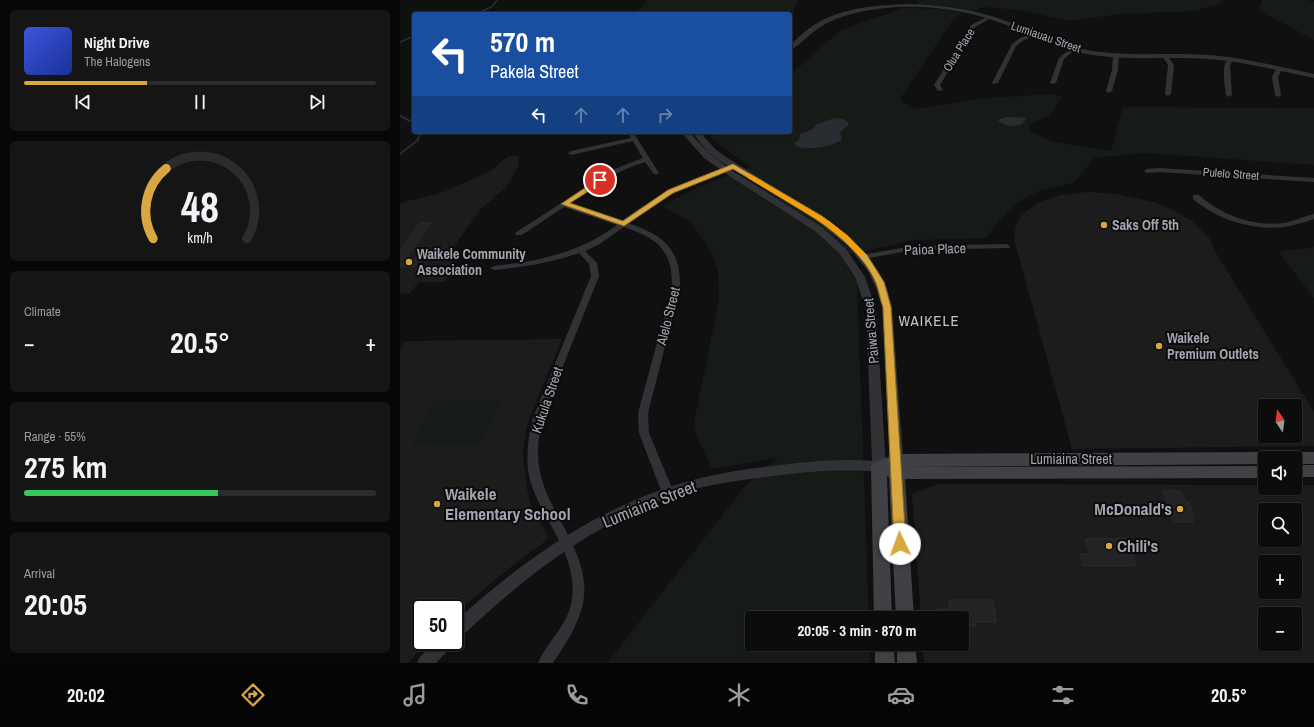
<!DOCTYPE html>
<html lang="en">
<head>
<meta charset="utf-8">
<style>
	body { margin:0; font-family:"Archivo Narrow",sans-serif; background:#151516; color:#f1f3f6; height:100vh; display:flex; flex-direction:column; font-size:15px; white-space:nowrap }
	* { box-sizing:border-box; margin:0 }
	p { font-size:13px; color:#9a9b9d }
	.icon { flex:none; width:22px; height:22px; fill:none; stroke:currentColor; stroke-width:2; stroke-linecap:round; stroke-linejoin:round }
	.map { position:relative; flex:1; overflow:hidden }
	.drawer { display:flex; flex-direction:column; gap:10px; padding:10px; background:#070707; width:400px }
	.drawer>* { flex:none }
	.banner { position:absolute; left:12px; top:12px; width:380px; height:122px; border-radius:4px; box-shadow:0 1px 3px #0004,0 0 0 1px #2c2c2e; background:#1a4fa0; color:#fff; overflow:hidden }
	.needle { width:26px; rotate:346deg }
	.controls { position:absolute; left:858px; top:399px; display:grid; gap:8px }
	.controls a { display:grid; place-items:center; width:44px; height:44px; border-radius:4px; background:#0c0c0d; box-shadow:0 1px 3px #0004,0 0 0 1px #2c2c2e; font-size:20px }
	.speed { position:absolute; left:12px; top:599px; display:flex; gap:8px; font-size:20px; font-weight:700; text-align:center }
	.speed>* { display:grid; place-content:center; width:52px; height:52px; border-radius:50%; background:#0c0c0d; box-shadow:0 1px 3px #0004,0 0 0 1px #2c2c2e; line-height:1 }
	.speed .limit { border:2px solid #111; border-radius:6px; background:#fff; color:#111 }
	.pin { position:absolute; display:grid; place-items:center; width:34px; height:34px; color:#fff; margin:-17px; border:2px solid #fff; border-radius:50%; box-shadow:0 1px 4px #0007 }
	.me { position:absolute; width:44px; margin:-22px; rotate:357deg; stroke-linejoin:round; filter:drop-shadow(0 0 3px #0008) }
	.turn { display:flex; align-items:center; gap:14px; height:84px; padding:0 12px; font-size:18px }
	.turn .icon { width:52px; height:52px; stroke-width:2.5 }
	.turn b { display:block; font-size:28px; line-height:34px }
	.lanes { display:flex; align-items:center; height:38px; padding:0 12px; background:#0003; justify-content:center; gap:20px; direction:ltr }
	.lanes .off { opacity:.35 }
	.big { font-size:30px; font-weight:700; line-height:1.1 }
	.drawer .widget { flex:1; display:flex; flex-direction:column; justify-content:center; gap:6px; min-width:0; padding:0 14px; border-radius:6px; background:#151516 }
	.drawer .dial { align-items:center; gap:0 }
	.dial svg { height:104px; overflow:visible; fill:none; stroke:#2c2c2e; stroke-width:7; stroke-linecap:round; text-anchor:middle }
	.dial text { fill:#f1f3f6; stroke:none }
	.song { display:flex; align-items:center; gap:12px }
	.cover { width:48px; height:48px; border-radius:6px; background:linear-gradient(135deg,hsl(230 70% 55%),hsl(230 70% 35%)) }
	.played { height:4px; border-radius:2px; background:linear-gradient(90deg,#d8a740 35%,#2c2c2e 35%) }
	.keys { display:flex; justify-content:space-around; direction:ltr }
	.heat { display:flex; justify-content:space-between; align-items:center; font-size:22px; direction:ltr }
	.charge { height:6px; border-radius:3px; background:linear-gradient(90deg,#34c759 55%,#2c2c2e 0) }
	.trip { position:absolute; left:345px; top:611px; width:224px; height:40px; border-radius:4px; background:#0c0c0d; box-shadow:0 1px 3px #0004,0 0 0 1px #2c2c2e; font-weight:700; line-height:40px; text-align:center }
	.dock { display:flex; height:64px; justify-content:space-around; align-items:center; background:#050505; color:#9a9b9d }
	.dock .icon { width:28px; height:28px }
	.dock .current { color:#d8a740 }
	.dock b { font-size:18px; color:#f1f3f6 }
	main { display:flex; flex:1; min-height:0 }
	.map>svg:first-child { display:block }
	.built { fill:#1c1c1d; fill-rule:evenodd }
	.green { fill:#161b17 }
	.water { fill:#282d32 }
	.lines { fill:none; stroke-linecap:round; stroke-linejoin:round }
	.stream-far1 { stroke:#282d32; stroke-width:1.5 }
	.stream { stroke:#282d32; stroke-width:2 }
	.building { fill:#232324; stroke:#2a2a2c }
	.minor { fill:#313235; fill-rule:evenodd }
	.tertiary { fill:#313235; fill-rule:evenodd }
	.secondary { fill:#3f4145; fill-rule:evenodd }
	.route { fill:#d8a740; stroke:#8c6d2a }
	.slow { fill:#f59e0b }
	.poi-dot { fill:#d8a740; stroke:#0b0b0b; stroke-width:1.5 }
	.labels { text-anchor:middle; stroke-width:4; stroke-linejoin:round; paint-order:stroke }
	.far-street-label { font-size:12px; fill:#a2a6b0; stroke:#0b0b0b }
	.poi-label { font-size:14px; font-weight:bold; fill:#a2a6b0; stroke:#0b0b0b; text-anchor:start }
	.street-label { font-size:14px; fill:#a2a6b0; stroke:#0b0b0b }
	.neighbourhood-label { font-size:15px; letter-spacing:1px; fill:#c3c5cc; stroke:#0b0b0b }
	.near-poi-label { font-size:17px; font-weight:bold; fill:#a2a6b0; stroke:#0b0b0b; text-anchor:start }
	.near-street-label { font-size:17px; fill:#a2a6b0; stroke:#0b0b0b }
</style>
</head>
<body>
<main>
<section class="drawer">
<div class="widget">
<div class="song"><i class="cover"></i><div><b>Night Drive</b><p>The Halogens</p></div></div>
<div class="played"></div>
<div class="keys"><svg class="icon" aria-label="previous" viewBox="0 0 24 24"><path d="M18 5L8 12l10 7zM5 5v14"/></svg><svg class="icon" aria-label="pause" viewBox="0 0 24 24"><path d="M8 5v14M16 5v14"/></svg><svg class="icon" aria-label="next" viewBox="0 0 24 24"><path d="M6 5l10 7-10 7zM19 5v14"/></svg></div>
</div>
<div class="widget dial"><svg viewBox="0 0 100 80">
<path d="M14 69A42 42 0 1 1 86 69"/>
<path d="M14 69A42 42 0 0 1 24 15" stroke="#d8a740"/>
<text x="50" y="56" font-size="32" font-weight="700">48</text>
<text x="50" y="72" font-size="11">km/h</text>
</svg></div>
<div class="widget"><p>Climate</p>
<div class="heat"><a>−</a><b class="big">20.5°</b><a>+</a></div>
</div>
<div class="widget"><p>Range · 55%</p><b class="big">275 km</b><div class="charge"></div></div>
<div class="widget"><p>Arrival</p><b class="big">20:05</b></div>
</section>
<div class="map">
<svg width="914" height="663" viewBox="0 0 914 663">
	<rect width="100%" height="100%" fill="#101011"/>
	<g class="built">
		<polygon points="108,156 119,156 118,167 108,185 80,210 55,245 55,255 45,282 19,282 9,294 0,293 0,203 44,192 90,171"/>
		<path d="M 688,192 L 717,194 L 754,202 L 775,211 L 792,221 L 809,238 L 816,253 L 914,412 L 914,446 L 672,449 L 614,239 L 615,230 L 618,220 L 625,212 L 640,202 L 660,195 ZM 865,406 L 895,406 L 895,436 L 865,436 Z"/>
		<polygon points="162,339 131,414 126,430 123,455 127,489 131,505 148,536 148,539 103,573 55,614 55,608 21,608 21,642 27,642 8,663 0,663 0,350 5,341"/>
		<path d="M 539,484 L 865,485 L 865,488 L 895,488 L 895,485 L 914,485 L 914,663 L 524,663 L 522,644 L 562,644 L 562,618 L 521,618 L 512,494 ZM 865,510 L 895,510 L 895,540 L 865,540 ZM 865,562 L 895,562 L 895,592 L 865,592 ZM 865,614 L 895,614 L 895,644 L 865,644 Z"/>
	</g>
	<g class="green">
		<polygon points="246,0 398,0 390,20 390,14 234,14 246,2"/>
		<polygon points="518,0 823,0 817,5 794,11 720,14 669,21 621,10 582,7 576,11 545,6 518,4"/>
		<polygon points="862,0 906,0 914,2 914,40 868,15 859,8"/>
		<polygon points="503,8 539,9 562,13 552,21 500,99 513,109 586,98 650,94 663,96 650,115 629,125 630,131 653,142 711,151 723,107 914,108 914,165 744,153 694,158 675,182 639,191 615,204 593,228 587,238 514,240 441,256 457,282 469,618 352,618 352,644 470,644 470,663 207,663 346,485 379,457 312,469 297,437 294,423 319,299 318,273 311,251 291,222 263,206 298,187 350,167 310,137 319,132 390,132 390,75 441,30"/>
		<polygon points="914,247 914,298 878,251 903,249"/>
		<polygon points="101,399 81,443 11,444 35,400"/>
	</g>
	<g class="water">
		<path d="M 606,117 C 613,118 620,116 626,119 L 622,124 C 613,127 604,127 598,120 Z"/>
		<path d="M 434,118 L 443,119 L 448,122 L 448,125 L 440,132 L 442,140 C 428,147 411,151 395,146 L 394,143 L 399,140 L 400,134 L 413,129 L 416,125 Z"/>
	</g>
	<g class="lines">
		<g class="stream-far1">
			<polyline points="76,14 93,6 97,0"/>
			<polyline points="0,42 14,36"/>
		</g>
		<g class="stream">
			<polyline points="0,116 14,123"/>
			<polyline points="0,154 18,140 20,132"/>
		</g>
	</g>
	<g class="building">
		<polygon points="20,223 31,223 5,259 20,259 15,266 0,266 0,250"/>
		<polygon points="763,491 781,491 786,502 789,502 794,516 791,516 793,522 774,522"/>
		<polygon points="728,538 736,566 683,566 680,554 690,554 685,539"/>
		<polygon points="549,600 593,600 596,622 575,622 575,626 562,626 562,618 538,617 538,609 550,609"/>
	</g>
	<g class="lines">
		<g class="minor">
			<polygon points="589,16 593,17 575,27 540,85 543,90 538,91 534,85 571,25"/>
			<polygon points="635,33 637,34 637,36 624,40 616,46 598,83 593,84 592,83 612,44 620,38"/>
			<polygon points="671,48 676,49 664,59 656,83 651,84 650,83 659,58"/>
			<polygon points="716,53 719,55 718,70 712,91 709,93 706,91 712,70 713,55"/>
			<polygon points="765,54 767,55 774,65 771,94 768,96 765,94 768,65 762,56"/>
			<path d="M 830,57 L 833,59 L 830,66 L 832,95 L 829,97 L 826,95 C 825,85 820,63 830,57 Z"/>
			<polygon points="879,67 882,69 878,77 881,95 878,97 875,95 872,77 877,68"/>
			<path d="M 227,132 L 233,132 L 259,173 L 258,174 L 254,174 L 245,162 C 217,170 194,187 169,203 L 222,221 C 257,194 289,180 331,165 L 335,165 L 336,166 L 274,193 L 251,206 L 228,223 C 263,235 281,248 280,288 L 248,413 L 249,433 L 274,493 L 272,496 L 268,497 L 264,496 L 262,493 L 239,433 L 238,413 L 272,288 C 273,250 257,238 224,227 L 198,245 L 185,251 L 197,263 L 199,276 C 187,306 175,336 163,366 C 152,395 138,422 138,453 C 138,476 147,496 158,516 C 193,579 195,602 153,663 L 138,663 C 148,640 168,626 172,599 C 178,554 142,521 130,480 C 125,460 128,440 132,420 L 191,276 L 189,264 L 179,253 C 151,263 123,267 94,270 L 90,268 L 94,266 C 140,261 179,253 217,225 L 164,207 L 122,235 L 116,235 L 115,233 L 212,170 L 243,158 L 233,141 L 171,155 L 168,153 L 171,151 L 231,138 Z"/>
			<polygon points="759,168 914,178 914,182 759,172 747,173 744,171 747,169"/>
			<path d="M 793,195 L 799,195 C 821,215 854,227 884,223 C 895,221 904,216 914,214 L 914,219 C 904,222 894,226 884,227 C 853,231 816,219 793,199 Z"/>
			<polygon points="606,244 610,246 609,248 513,250 464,259 460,257 461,255 513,246"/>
		</g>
		<g class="tertiary">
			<path d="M 509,4 C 543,5 574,9 606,21 C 635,31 662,46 692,51 C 730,57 769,52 807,55 C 843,57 878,67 914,74 L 914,78 C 878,71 843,61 807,59 C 769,56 730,61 692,55 C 661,50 633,35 604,24 C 566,10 525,4 485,8 C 462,11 438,15 419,28 C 409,34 400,46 390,50 L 390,45 C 399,37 408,28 419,22 C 446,7 479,5 509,4 Z"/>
			<path d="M 281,132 L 289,132 L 310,154 L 337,174 L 422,227 L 446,249 L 465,277 L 476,309 L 486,467 L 484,471 L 479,472 C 443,469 409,471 374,476 C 349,479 324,482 299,488 C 206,513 129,572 61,637 L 55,639 L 55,622 C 126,557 206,501 301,478 C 324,472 348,469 372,466 C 406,462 439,458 472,461 L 466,309 L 455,277 L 439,253 L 415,231 L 331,177 L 304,158 Z"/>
			<polygon points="292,132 300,132 314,148 326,157 425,218 454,241 466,254 478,271 487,288 492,307 504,469 502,473 497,474 492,473 490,469 482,307 476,288 468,271 447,245 418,222 320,161 308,152"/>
			<polygon points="34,642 53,642 51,647 36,663 17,663 19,658"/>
		</g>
		<g class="secondary">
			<polygon points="865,452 870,454 873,458 865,458 865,464 496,467 865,466 865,478 505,479 514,618 496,618 489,477 487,476 492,618 474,618 471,467 473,463 496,454"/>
			<polygon points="895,452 914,452 914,464 895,464 895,458 887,458 890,454"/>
			<rect x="895" y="465" width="19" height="12"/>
			<polygon points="475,644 493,644 495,663 475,663"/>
			<polygon points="497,644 515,644 517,663 497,663"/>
		</g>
	</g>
	<path class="route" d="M 333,164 L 422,216 L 448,236 L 467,255 L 484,282 L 491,307 L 506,544 L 505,547 L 500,549 L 496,547 L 494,544 L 483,307 C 480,299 479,291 476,283 C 455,233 378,196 333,169 L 273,193 L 224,226 L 161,204 L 198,179 L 203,179 L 203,182 L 170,203 L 223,221 L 268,190 Z"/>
	<polygon class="slow" points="350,174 429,221 448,236 464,253 464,256 459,256 443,239 424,224 348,178 348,175"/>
	<g class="poi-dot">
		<circle cx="704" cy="225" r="4"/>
		<circle cx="9" cy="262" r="4"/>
		<circle cx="759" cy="346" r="4"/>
		<circle cx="37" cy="504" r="4"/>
		<circle cx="780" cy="509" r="4"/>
		<circle cx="709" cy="546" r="4"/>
	</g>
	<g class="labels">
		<g class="far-street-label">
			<text transform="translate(646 37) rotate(19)" y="4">Lumiauau Street</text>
			<text transform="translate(559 50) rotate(-58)" y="4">Olua Place</text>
			<text transform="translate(831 174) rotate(4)" y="4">Pulelo Street</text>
		</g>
		<g class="poi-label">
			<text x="712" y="230">Saks Off 5th</text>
			<text x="17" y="259">Waikele Community<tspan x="17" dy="16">Association</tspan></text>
			<text x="767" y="343">Waikele<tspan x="767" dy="16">Premium Outlets</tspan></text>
		</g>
		<g class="street-label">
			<text transform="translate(535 249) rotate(-2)" y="5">Paioa Place</text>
			<text transform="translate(268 316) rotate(-76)" y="5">Alelo Street</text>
			<text transform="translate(471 331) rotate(-95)" y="5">Paiwa Street</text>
			<text transform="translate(147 400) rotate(-71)" y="5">Kukula Street</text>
			<text x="671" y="464">Lumiaina Street</text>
		</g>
		<g class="neighbourhood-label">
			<text x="529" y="326">WAIKELE</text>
		</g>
		<g class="near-poi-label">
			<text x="45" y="500">Waikele<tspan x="45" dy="20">Elementary School</tspan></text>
			<text x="772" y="515" text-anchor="end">McDonald's</text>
			<text x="717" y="552">Chili's</text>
		</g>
		<g class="near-street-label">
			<text transform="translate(249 504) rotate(-22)" y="6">Lumiaina Street</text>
		</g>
	</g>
</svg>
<div class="controls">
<a><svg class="needle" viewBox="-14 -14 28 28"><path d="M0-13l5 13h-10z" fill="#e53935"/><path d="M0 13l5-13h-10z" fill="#9a9b9d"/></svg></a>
<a><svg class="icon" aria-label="sound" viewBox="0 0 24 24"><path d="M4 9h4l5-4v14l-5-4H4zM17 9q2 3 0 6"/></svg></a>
<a><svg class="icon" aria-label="search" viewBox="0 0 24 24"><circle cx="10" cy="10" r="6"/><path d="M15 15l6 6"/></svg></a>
<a>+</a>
<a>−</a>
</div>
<div class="speed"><div class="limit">50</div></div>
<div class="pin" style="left:200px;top:180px;background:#d93025"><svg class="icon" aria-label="arrive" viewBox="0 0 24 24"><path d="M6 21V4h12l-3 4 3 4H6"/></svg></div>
<svg class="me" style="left:500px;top:544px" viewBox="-20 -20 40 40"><circle r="19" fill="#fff"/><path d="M0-13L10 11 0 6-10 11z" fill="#d8a740"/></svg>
<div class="trip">20:05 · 3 min · 870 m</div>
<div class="banner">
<div class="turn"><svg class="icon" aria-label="left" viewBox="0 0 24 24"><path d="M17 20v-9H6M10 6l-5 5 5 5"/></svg><div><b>570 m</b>Pakela Street</div></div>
<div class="lanes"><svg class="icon" aria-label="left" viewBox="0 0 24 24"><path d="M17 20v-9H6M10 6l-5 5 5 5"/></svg><svg class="icon off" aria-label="ahead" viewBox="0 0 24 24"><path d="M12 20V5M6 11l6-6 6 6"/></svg><svg class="icon off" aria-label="ahead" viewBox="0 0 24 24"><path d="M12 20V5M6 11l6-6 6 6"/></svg><svg class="icon off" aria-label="right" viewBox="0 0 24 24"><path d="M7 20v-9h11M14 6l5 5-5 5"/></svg></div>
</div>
</div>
</main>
<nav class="dock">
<b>20:02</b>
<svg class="icon current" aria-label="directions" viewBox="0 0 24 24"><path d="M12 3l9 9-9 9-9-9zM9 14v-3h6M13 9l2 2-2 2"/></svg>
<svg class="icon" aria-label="music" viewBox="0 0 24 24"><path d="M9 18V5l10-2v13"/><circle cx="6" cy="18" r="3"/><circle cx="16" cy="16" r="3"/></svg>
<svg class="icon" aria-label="phone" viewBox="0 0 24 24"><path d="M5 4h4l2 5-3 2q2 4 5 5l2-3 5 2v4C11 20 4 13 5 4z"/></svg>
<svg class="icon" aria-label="climate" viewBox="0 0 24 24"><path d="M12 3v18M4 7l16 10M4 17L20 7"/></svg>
<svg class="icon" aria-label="car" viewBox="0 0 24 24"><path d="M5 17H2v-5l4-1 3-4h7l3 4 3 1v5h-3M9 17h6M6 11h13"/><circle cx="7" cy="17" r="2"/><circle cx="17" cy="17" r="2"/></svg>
<svg class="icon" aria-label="filters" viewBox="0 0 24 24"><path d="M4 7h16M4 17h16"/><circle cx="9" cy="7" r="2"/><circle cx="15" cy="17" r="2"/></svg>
<b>20.5°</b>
</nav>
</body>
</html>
